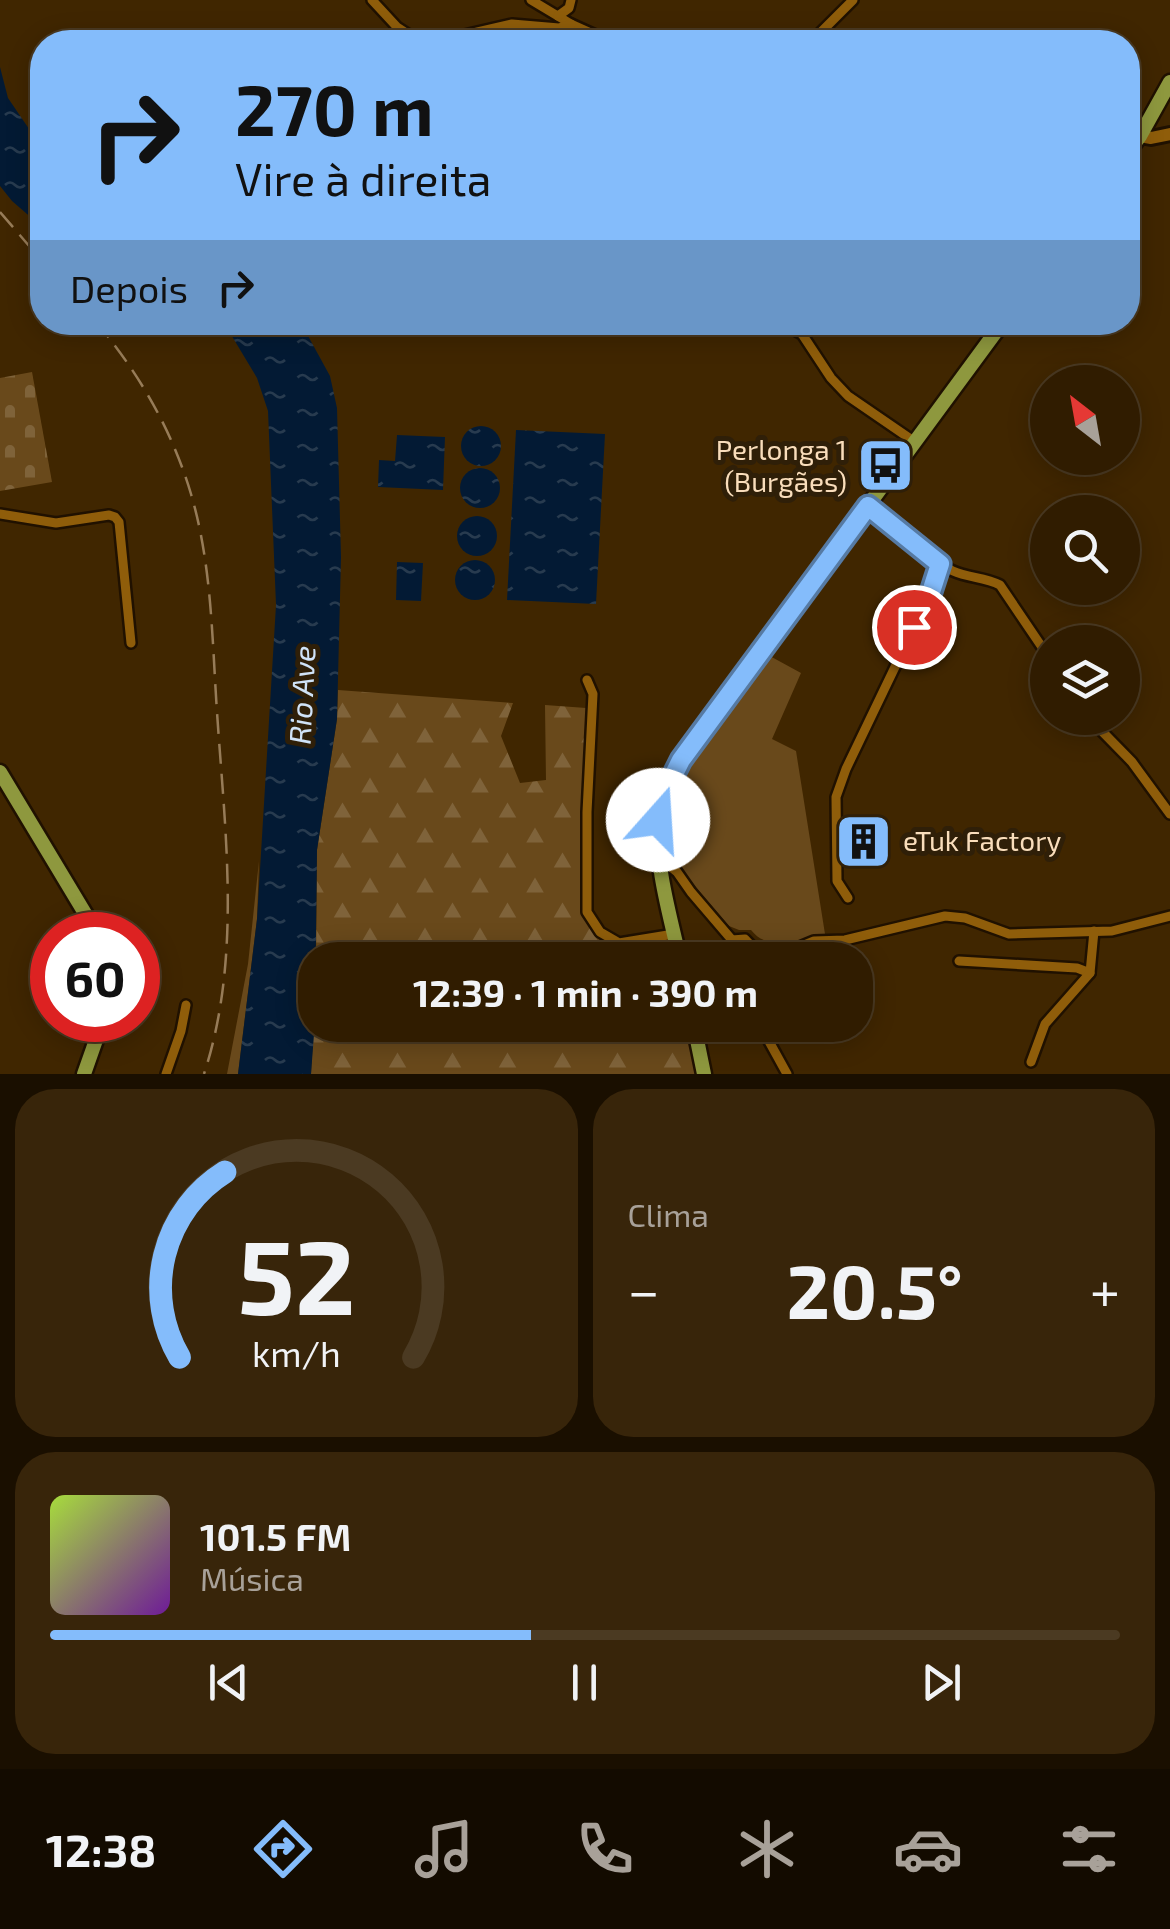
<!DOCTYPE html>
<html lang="pt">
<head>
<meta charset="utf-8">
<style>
	body { margin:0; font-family:"Exo 2",sans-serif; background:#38250a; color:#f1f3f6; height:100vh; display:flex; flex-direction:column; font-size:38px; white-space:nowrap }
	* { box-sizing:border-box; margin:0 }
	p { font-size:32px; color:#a8a199 }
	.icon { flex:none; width:55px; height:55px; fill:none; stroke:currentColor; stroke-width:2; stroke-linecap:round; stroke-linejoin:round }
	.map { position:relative; height:1074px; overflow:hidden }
	.details { display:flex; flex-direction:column; gap:15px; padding:15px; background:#1a0f00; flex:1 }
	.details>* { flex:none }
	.banner { position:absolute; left:30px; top:30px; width:1110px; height:305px; border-radius:40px; box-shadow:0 5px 25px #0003,0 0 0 2px #4b3a22; background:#84bcfb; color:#111; overflow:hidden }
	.needle { width:65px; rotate:329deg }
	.controls { position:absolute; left:1030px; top:365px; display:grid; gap:20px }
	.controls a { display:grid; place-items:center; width:110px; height:110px; border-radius:50%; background:#301c00; box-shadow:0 5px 25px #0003,0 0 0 2px #4b3a22; font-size:50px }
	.speed { position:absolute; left:30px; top:912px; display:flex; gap:20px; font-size:50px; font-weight:700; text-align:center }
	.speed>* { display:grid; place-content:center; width:130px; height:130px; border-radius:50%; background:#301c00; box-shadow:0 5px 25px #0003,0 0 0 2px #4b3a22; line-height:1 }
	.speed .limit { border:15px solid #d22; background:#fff; color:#111 }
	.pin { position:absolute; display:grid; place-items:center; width:85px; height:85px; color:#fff; margin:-42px; border:5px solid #fff; border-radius:50%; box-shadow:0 2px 10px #0007 }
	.me { position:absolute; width:110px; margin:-55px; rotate:19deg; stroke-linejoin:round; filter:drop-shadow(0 0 8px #0008) }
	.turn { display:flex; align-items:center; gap:35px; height:210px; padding:0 40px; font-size:45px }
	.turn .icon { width:130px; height:130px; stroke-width:2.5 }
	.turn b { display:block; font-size:70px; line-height:85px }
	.then { display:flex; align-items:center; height:95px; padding:0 40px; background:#0003; gap:20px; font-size:38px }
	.big { font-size:75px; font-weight:700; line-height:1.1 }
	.details .tile { flex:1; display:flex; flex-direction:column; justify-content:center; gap:15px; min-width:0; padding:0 35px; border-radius:40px; background:#38250a }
	.details .dial { align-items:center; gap:0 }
	.dial svg { height:260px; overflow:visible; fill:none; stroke:#4b3a22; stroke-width:7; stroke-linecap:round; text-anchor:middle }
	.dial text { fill:#f1f3f6; stroke:none }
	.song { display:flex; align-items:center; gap:30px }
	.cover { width:120px; height:120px; border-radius:15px; background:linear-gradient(135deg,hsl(80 70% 55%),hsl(280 70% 35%)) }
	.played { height:10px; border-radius:5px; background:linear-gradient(90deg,#84bcfb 45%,#4b3a22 45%) }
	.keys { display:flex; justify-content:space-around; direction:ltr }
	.heat { display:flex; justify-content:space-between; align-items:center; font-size:55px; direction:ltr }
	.details .tiles { flex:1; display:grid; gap:15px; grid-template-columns:1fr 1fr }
	.tile:last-child { grid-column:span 2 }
	.trip { position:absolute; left:298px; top:942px; width:575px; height:100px; border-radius:40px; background:#301c00; box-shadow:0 5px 25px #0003,0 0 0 2px #4b3a22; font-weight:700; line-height:100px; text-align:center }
	.menu { display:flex; height:160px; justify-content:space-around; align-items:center; background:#130b00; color:#a8a199 }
	.menu .icon { width:70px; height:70px }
	.menu .selected { color:#84bcfb }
	.menu b { font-size:45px; color:#f1f3f6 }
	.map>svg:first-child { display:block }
	.grass { fill:#69491b }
	.forest { fill:url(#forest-firs) }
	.cemetery { fill:url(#cemetery-stones) }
	.water { fill:url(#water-ripples) }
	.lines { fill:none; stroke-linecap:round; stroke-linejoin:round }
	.street-casing { stroke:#201100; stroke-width:14 }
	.secondary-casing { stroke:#201100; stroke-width:18 }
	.primary-casing { stroke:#201100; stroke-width:19 }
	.street { stroke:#8f5d0a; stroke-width:9 }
	.secondary { stroke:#8f5d0a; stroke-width:12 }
	.primary { stroke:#8e983e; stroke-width:14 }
	.rail { stroke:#977c58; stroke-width:2.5; stroke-dasharray:20 10; stroke-linecap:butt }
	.route-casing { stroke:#567aa3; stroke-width:25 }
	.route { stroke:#84bcfb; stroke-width:18 }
	.labels { text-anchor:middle; stroke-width:10; stroke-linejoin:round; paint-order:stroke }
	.poi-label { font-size:28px; fill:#f9ddbb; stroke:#2f1f08; text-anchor:end }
	.water-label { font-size:30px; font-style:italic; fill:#d0e3f8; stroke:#2f1f08 }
</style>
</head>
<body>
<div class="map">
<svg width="1170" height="1074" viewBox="0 0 1170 1074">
	<defs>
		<pattern id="forest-firs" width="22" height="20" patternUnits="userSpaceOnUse" patternTransform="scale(2.5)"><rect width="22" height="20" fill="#69491b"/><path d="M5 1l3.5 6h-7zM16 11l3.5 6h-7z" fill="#7f633a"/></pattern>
		<pattern id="cemetery-stones" width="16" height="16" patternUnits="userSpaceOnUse" patternTransform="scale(2.5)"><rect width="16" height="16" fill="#69491b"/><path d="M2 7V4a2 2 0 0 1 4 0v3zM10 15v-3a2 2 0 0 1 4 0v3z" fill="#7f633a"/></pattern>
		<pattern id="water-ripples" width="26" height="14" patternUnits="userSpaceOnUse" patternTransform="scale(2.5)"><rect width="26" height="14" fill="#031a34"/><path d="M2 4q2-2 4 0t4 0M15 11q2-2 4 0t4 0" fill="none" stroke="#283b4f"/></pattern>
	</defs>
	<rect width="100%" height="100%" fill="#402600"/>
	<g class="grass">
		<path d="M 768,655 L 801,673 L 772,739 L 796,751 L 825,934 C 799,939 769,953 751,930 L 739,930 L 729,926 L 683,872 L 664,840 L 666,819 L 673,792 L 683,770 Z"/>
		<polygon points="259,861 257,919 238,1074 227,1074 248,964"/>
	</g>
	<g class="forest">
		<path d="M 338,690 L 513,703 L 501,736 L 520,783 L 546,780 L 545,705 L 586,708 L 582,909 L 586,922 L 606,942 C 625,943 656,939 671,948 L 673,960 L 316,960 L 317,850 L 337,719 Z"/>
		<polygon points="315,1004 315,1025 687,1025 697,1074 311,1074"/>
	</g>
	<polygon class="cemetery" points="32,372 52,482 0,491 0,378"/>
	<g class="water">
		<polygon points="0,67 8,98 42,148 42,227 12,201 0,186"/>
		<polygon points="224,323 301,323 330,376 337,408 341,557 337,719 317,850 315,1021 311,1074 238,1074 257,919 276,605 268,411 257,378"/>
		<circle cx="481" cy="446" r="20"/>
		<polygon points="516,430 605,434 596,604 507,600"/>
		<polygon points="397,435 445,437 443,490 378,487 379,460 395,461"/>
		<circle cx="480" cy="488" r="20"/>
		<circle cx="477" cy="536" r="20"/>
		<circle cx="475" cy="580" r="20"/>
		<polygon points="397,562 423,563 421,601 396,600"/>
	</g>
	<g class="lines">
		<defs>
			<g id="street">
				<polyline points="372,0 397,27 420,42"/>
				<polyline points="531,0 571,24 611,42"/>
				<polyline points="558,16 569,8 571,0"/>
				<polyline points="434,42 512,24 559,28 571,24"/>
				<polyline points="811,42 853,0"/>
				<polyline points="780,322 802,334 831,378 848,396 915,442"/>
				<path d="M 869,506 C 894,527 924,558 953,571 C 968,578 985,577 1000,585 L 1048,656"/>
				<polyline points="0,514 56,523 109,515 115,517 119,522 131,643"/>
				<polyline points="587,680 593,694 587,812 587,912 600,932 619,943 674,934"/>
				<polyline points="1089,718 1132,762 1170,814"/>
				<polyline points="660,858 677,872 691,892 732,940 736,960"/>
				<polyline points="848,898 837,881 836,797 846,769 931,592 940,564"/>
				<polyline points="732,940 745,939 765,960"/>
				<polyline points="768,960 814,941 845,940 945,916 965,918 1009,934 1112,931 1170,916"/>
				<polyline points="959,961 1077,968 1090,973"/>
				<polyline points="760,1025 787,1074"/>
				<polyline points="1031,1062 1045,1024 1090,973 1094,931"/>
				<polyline points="166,1074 181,1031 186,1005"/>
			</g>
			<polyline id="secondary" points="1140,136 1151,138 1170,134"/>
			<g id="primary">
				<polyline points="1128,152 1140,136 1170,82"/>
				<polyline points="0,772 98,935"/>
				<path d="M 680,960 C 671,920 653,858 659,819 C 662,798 671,779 681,760 L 1003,322"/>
				<polyline points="694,1025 704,1074"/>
				<polyline points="84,1074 103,1020"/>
			</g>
		</defs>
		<use href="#street" class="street-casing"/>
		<use href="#secondary" class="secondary-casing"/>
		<use href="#primary" class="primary-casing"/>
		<use href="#street" class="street"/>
		<use href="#secondary" class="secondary"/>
		<use href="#primary" class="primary"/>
		<g class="rail">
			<polyline points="0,212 42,261"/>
			<path d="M 96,322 C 139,373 172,430 191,494 C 212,565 212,639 217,712 C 225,832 242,958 204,1074"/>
		</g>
	</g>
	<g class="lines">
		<defs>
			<polyline id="route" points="658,820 668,786 681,760 868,506 940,564 931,592 914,627"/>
		</defs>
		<use href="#route" class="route-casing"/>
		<use href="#route" class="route"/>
	</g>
	<defs>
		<symbol id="bus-square" viewBox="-11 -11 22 22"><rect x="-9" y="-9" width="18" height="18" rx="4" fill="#84bcfb" stroke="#2f1f08"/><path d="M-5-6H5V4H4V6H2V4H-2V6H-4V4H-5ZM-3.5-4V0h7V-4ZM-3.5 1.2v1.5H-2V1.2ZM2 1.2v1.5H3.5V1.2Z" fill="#111"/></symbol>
		<symbol id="building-square" viewBox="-11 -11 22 22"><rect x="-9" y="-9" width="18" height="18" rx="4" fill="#84bcfb" stroke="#2f1f08"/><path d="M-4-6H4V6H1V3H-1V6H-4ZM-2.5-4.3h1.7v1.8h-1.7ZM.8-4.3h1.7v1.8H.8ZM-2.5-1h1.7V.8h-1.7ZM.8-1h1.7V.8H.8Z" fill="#111"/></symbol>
	</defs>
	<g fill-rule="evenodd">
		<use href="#bus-square" x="854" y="434" width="63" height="63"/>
		<use href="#building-square" x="832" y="810" width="63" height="63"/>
	</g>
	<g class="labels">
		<g class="poi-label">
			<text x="847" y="460">Perlonga 1<tspan x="847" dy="32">(Burgães)</tspan></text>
			<text x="903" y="851" text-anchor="start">eTuk Factory</text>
		</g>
		<g class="water-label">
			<text transform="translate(303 695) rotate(-87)" y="10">Rio Ave</text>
		</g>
	</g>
</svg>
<div class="controls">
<a><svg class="needle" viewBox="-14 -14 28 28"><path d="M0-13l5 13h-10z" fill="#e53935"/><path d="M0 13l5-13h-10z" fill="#a8a199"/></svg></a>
<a><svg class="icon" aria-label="search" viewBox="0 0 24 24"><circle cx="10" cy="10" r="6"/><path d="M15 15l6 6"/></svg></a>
<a><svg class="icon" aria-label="layers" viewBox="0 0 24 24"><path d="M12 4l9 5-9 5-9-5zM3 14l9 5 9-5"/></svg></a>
</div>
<div class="speed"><div class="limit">60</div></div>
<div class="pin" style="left:914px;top:627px;background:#d93025"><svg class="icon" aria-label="arrive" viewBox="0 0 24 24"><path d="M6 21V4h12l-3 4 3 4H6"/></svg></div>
<svg class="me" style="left:658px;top:820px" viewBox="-20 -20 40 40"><circle r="19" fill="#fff"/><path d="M0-13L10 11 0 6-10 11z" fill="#84bcfb"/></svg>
<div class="trip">12:39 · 1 min · 390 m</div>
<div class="banner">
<div class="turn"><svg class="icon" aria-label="right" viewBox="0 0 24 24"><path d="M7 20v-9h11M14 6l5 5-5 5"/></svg><div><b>270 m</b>Vire à direita</div></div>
<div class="then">Depois<svg class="icon" aria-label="right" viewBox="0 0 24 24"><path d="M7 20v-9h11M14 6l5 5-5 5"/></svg></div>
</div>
</div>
<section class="details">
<div class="tiles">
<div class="tile dial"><svg viewBox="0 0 100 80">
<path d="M14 69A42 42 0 1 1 86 69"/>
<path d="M14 69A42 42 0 0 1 28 12" stroke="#84bcfb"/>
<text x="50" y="56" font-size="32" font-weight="700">52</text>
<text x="50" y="72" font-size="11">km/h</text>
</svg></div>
<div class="tile"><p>Clima</p>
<div class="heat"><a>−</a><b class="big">20.5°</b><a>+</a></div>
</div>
<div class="tile">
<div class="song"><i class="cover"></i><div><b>101.5 FM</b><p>Música</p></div></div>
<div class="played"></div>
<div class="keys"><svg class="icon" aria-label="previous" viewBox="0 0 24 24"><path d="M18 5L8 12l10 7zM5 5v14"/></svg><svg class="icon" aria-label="pause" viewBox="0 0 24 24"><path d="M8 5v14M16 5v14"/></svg><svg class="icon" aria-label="next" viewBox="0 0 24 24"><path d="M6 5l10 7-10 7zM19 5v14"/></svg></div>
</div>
</div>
</section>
<nav class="menu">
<b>12:38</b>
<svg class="icon selected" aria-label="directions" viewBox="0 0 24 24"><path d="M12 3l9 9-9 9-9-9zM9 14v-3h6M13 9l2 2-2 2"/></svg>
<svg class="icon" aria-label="music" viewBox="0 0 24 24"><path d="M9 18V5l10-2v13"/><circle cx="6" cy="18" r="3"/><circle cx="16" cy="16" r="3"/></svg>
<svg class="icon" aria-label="phone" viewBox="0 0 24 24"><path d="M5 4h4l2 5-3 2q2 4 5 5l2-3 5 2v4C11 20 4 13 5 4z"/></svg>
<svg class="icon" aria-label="climate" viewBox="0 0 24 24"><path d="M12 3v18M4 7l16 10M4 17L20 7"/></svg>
<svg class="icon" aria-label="car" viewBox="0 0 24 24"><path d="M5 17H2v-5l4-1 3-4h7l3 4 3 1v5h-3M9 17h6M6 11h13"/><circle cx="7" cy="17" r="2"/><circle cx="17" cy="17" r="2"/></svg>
<svg class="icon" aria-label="filters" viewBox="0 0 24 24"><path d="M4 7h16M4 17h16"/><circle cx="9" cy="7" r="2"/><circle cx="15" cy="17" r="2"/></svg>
</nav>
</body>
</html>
